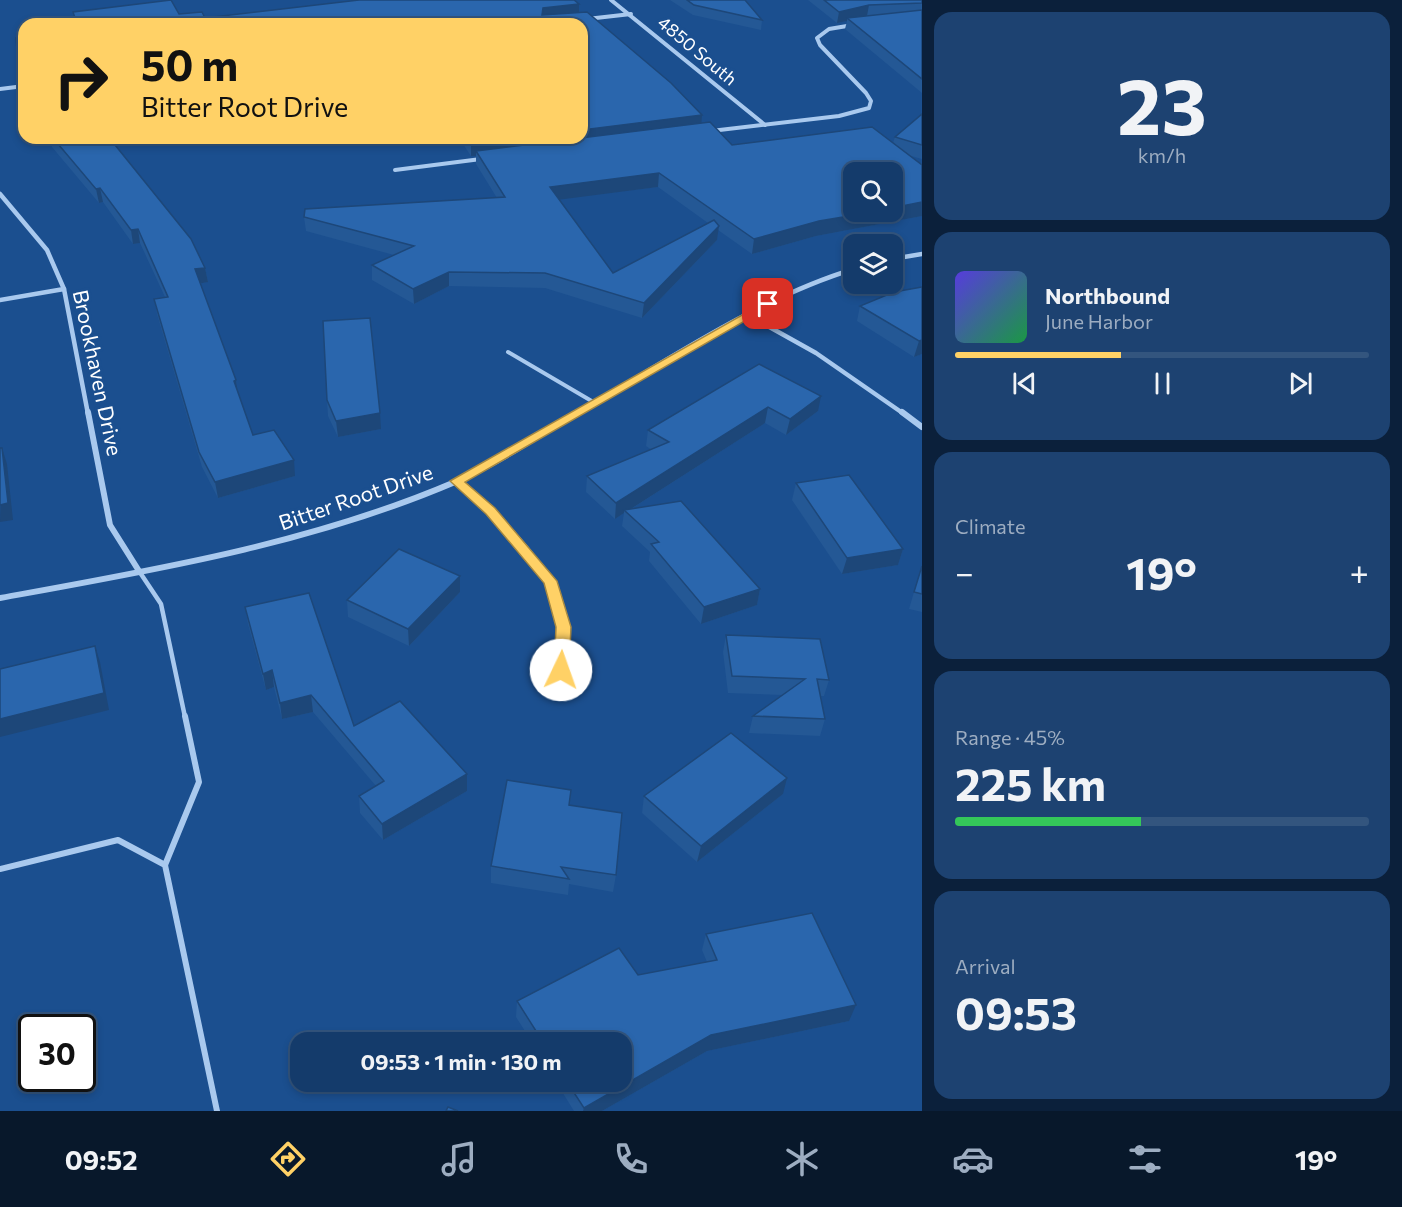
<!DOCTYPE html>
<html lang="en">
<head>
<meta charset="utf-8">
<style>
	body { margin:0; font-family:Commissioner,sans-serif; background:#1d4271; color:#f1f3f6; height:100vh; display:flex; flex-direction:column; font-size:22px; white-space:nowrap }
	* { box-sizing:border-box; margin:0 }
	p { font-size:20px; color:#9dadc1 }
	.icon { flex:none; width:33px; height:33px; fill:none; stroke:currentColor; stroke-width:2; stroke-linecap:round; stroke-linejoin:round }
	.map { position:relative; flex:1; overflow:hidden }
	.details { display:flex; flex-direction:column; gap:12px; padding:12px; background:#0b203b; width:480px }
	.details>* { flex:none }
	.guide { position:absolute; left:18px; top:18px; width:570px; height:126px; border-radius:18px; box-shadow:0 3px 9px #0003,0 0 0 2px #33557e; background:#ffd166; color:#111; overflow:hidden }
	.controls { position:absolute; left:843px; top:162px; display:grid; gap:12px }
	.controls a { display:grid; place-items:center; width:60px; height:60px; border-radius:12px; background:#143b6b; box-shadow:0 3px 9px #0003,0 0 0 2px #33557e; font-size:30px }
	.speed { position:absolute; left:18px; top:1014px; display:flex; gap:12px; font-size:30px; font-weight:700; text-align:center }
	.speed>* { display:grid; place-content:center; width:78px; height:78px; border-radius:50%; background:#143b6b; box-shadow:0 3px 9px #0003,0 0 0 2px #33557e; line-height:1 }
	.speed .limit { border:3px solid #111; border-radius:9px; background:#fff; color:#111 }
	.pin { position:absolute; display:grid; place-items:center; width:51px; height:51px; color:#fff; margin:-26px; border-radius:12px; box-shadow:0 3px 9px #0006 }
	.me { position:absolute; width:66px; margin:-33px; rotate:3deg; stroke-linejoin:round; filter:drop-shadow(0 0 4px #0008) }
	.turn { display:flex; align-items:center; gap:21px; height:126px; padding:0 24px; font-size:27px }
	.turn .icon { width:78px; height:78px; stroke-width:2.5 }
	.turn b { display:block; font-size:42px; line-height:51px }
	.big { font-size:45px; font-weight:700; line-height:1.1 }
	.details .widget { flex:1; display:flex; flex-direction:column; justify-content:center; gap:9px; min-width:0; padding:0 21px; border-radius:18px; background:#1d4271 }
	.details .dial { align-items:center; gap:0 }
	.dial b { font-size:78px; line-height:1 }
	.song { display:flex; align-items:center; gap:18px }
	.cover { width:72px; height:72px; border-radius:9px; background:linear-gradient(135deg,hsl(250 70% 55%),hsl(140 70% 35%)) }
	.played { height:6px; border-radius:3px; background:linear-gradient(90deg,#ffd166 40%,#33557e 40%) }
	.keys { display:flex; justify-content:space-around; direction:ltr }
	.heat { display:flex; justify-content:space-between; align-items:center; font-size:33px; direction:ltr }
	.charge { height:9px; border-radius:4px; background:linear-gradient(90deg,#34c759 45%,#33557e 0) }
	.trip { position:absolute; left:290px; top:1032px; width:342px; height:60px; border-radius:18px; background:#143b6b; box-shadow:0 3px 9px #0003,0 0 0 2px #33557e; font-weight:700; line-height:60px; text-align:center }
	.dock { display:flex; height:96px; justify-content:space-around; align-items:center; background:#08182b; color:#9dadc1 }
	.dock .icon { width:42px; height:42px }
	.dock .active { color:#ffd166 }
	.dock b { font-size:27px; color:#f1f3f6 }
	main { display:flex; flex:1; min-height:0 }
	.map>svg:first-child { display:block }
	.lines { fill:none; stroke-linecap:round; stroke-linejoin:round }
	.service-far2 { stroke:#a9c9ee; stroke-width:4 }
	.service-far1 { stroke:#a9c9ee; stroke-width:4.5 }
	.service { stroke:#a9c9ee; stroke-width:6 }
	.minor-far2 { stroke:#a9c9ee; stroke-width:4 }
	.minor-far1 { stroke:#a9c9ee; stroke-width:4.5 }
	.minor { stroke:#a9c9ee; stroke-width:6 }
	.wall { fill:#245895; fill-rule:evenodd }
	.shaded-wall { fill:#1d4779 }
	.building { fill:#2a66ad; stroke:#1d4779; stroke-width:1.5 }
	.route { fill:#ffd166; stroke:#a68842; stroke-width:1.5 }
	.labels { text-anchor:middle; stroke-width:6; stroke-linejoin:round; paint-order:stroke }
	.far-street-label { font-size:18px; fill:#fff; stroke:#1b4f8f }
	.street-label { font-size:21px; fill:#fff; stroke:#1b4f8f }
</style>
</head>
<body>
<main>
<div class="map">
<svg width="922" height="1111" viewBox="0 0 922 1111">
	<rect width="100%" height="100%" fill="#1b4f8f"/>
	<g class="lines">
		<polyline class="service-far2" points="508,352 595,403"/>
		<polyline class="service-far1" points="139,571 161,604 185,717"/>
		<g class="service">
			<polyline points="165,865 199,782 185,716"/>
			<polyline points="0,869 118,840 165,865 217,1111"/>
		</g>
		<g class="minor-far2">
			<polyline points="611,0 765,125"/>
			<polyline points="587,19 631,14"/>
			<polyline points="0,89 24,86"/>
			<polyline points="711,131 839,116 869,108 871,101 866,93 820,45 817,38 829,29 853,25"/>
			<polyline points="395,170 481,159"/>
		</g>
		<g class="minor-far1">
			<polyline points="0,194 47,250 64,289 88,414"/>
			<polyline points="892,259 922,254"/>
			<polyline points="0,300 64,289"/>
			<polyline points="748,315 816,353 904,414"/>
			<path d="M 575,414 C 662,364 758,298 854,269"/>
		</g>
		<g class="minor">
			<polyline points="88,412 110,525 139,571"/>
			<polyline points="902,412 922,427"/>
			<path d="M 457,481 C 501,520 556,567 564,628 C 566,642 562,656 561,670"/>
			<path d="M 0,598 C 154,570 310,544 455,482 C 497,464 538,435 578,412"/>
		</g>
	</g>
	<g class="wall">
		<polygon points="670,0 745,0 762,20 761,30 693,15"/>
		<polygon points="808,0 922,0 922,93 845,29 847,21 837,23"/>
		<path d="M 73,12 L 179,14 L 205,18 L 579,12 L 701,123 L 732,145 L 893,143 L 895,137 L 922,114 L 922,159 L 911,156 L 922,165 L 922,216 L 816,236 L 752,254 L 718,230 L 717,240 L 642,318 L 545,288 L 449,286 L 414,304 L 372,280 L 372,265 L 394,255 L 306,231 L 304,217 L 497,198 L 476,164 L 476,156 L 471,156 L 459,138 L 582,138 L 582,24 L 75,24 ZM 658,187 L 708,223 L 613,273 L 559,199 Z"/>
		<polygon points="24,38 24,113 21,77 19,70"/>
		<polygon points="50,138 100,138 205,268 208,282 200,283 236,380 238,394 253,435 295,476 218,498 202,467 157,314 154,299 165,297 140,243 133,244 103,202 99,203 52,147"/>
		<polygon points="922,287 922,354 914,357 857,321 860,306"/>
		<polygon points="759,364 818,411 786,435 765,423 631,509 760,589 757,605 701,624 649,561 650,552 622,526 624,513 615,519 586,492 587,476 652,450 646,446 648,430"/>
		<polygon points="327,400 381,429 338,437 328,416"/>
		<polygon points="796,483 903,549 898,565 842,574 792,500"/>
		<polygon points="922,565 922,612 909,609"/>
		<polygon points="460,592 409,646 348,617 347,600"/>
		<polygon points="245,607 354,726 467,791 383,840 360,813 359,796 376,786 313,712 282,719 274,687 266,690 248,624"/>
		<polygon points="726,635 829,680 824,696 821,696 825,719 820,736 749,733 753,716 783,695 728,693 723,652"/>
		<polygon points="571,790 570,805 616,875 613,892 569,884 568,895 491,883 491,866"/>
		<polygon points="783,794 697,862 642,813 644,796"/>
		<polygon points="706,934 849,1021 707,1051 602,1111 574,1111 556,1082 621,1082 621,1042 532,1042 516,1017 517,1001 638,975 707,962 702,950"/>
	</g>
	<g class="shaded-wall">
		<polygon points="579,4 579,16 542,15 543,8"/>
		<polygon points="869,5 867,16 847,18 847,21 837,23 839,12"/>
		<polygon points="702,115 701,128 476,151 476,156 471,156 471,143 515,138 582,138 582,130"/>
		<polygon points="659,173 658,187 549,201 550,187"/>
		<polygon points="100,188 103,202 99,203 96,189"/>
		<polygon points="922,202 922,216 816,236 752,254 754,239 819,221 873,212 892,212 892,208"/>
		<polygon points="719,226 717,240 642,318 644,303"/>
		<polygon points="138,229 140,243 133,244 131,230"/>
		<polygon points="205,268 208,282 197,284 195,269"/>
		<polygon points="449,272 449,286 414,304 413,289"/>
		<polygon points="922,340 922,354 914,357 919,341"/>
		<polygon points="236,380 238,395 234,381"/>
		<polygon points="821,396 818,411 786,435 790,419"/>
		<polygon points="768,407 765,423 626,512 624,510 624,513 615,519 616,503"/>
		<polygon points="380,413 381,429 338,437 336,421"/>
		<polygon points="2,448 7,464 13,520 0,522"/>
		<polygon points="294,460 295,476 218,498 215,482"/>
		<polygon points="903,549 898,565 842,574 847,558"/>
		<polygon points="460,576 460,592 409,646 408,629"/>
		<polygon points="760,589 757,605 701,624 704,607"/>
		<polygon points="95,646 100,662 109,710 0,737 0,719"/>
		<polygon points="272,670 274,687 266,690 263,674"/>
		<polygon points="311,695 313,712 282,719 280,703"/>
		<polygon points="467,774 467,791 383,840 382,824"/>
		<polygon points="787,778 783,794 697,862 701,846"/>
		<polygon points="856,1005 849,1021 707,1051 602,1111 583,1111 584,1108 711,1035"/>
	</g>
	<g class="building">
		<polygon points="171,0 179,14 202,12 205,18 359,0 574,0 579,4 543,8 542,15 587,12 671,83 702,115 582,130 582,24 77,24 73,12"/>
		<polygon points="687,0 745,0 762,20 694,5"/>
		<polygon points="824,0 922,0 922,3 869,5 839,12"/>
		<polygon points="922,10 922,79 847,18"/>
		<polygon points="16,38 24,38 24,73 19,70"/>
		<polygon points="24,75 24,113 20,78"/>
		<polygon points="922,114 922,145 895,137"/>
		<polygon points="710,122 732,145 872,127 922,165 922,202 892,208 892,172 854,172 854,212 873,212 819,221 754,239 659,173 550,187 613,273 714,220 719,226 644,303 545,273 449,272 413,289 372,265 414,246 304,217 305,209 505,197 476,151"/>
		<polygon points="53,138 100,138 105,143 111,140 191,239 205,268 195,269 236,380 234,381 253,435 274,430 294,460 215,482 199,452 154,299 168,297 138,229 131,230 100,188 96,189"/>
		<polygon points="467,138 515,138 471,143"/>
		<polygon points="922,287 922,340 919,341 860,306 894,292"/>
		<polygon points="370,318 380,413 336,421 327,400 323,321"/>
		<polygon points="759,364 821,396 790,419 768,407 616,503 587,476 669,442 648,430"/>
		<polygon points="0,448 2,448 8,503 0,505"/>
		<polygon points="849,475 903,549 847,558 796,483"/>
		<polygon points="681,501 760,589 704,607 651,544 659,542 624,510"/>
		<polygon points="399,549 460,576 408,629 347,600"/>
		<polygon points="922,566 922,594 914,592"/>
		<polygon points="309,593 354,726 400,701 467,774 382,824 359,796 384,781 311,695 280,703 272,670 263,674 245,607"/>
		<polygon points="726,635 820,639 829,680 817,679 825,719 753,716 805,679 732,676"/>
		<polygon points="95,646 104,693 0,719 0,669"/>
		<polygon points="731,733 787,778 701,846 644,796"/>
		<polygon points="507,780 571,790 569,805 622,813 616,875 561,867 569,879 491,866"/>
		<polygon points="812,913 856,1005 711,1035 584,1108 567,1082 621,1082 621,1042 543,1042 517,1001 619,948 638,975 717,960 706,934"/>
		<polygon points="448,1107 458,1111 446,1111"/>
	</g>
	<polygon class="route" points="765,302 774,304 465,482 495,508 557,581 571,627 569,670 566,674 556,674 554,670 556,627 544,583 486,514 450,481"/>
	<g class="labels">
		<g class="far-street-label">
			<text transform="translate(697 51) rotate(40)" y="6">4850 South</text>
		</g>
		<g class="street-label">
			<text transform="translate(97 373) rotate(78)" y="7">Brookhaven Drive</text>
			<text transform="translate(356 498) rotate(-19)" y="7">Bitter Root Drive</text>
		</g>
	</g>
</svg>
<div class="controls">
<a><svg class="icon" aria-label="search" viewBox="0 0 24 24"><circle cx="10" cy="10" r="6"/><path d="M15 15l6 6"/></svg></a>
<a><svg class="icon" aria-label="layers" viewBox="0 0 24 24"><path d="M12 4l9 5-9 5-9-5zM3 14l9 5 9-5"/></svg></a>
</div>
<div class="speed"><div class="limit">30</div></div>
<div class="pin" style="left:768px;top:304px;background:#d93025"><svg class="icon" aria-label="arrive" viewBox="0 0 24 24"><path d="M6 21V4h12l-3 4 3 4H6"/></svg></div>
<svg class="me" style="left:561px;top:670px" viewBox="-20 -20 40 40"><circle r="19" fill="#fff"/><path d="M0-13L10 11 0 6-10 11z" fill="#ffd166"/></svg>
<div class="trip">09:53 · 1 min · 130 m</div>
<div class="guide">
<div class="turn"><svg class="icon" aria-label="right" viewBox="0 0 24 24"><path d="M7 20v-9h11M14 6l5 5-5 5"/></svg><div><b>50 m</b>Bitter Root Drive</div></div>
</div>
</div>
<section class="details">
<div class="widget dial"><b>23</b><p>km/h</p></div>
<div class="widget">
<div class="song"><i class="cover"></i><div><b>Northbound</b><p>June Harbor</p></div></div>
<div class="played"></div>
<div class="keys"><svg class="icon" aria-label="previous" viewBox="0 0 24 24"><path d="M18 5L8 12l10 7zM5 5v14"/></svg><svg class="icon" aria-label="pause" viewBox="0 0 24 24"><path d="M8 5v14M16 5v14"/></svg><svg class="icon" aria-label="next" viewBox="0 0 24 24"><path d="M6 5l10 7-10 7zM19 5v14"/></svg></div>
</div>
<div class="widget"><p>Climate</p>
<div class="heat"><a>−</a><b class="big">19°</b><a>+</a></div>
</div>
<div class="widget"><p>Range · 45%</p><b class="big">225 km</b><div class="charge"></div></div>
<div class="widget"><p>Arrival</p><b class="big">09:53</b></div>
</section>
</main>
<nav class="dock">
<b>09:52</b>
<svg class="icon active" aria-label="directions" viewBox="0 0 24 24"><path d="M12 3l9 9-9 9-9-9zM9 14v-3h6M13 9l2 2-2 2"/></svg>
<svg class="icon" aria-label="music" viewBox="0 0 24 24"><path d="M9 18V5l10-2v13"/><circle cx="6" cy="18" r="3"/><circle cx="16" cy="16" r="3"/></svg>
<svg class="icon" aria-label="phone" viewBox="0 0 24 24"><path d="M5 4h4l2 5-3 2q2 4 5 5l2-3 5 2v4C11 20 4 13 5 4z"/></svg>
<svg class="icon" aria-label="climate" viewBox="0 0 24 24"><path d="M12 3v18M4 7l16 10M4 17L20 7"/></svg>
<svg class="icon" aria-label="car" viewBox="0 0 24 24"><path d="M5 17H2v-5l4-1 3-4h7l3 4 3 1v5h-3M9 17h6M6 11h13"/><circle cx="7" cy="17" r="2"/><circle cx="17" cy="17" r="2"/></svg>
<svg class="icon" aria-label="filters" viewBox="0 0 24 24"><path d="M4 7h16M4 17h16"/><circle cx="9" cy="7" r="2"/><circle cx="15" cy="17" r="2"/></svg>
<b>19°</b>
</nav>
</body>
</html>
